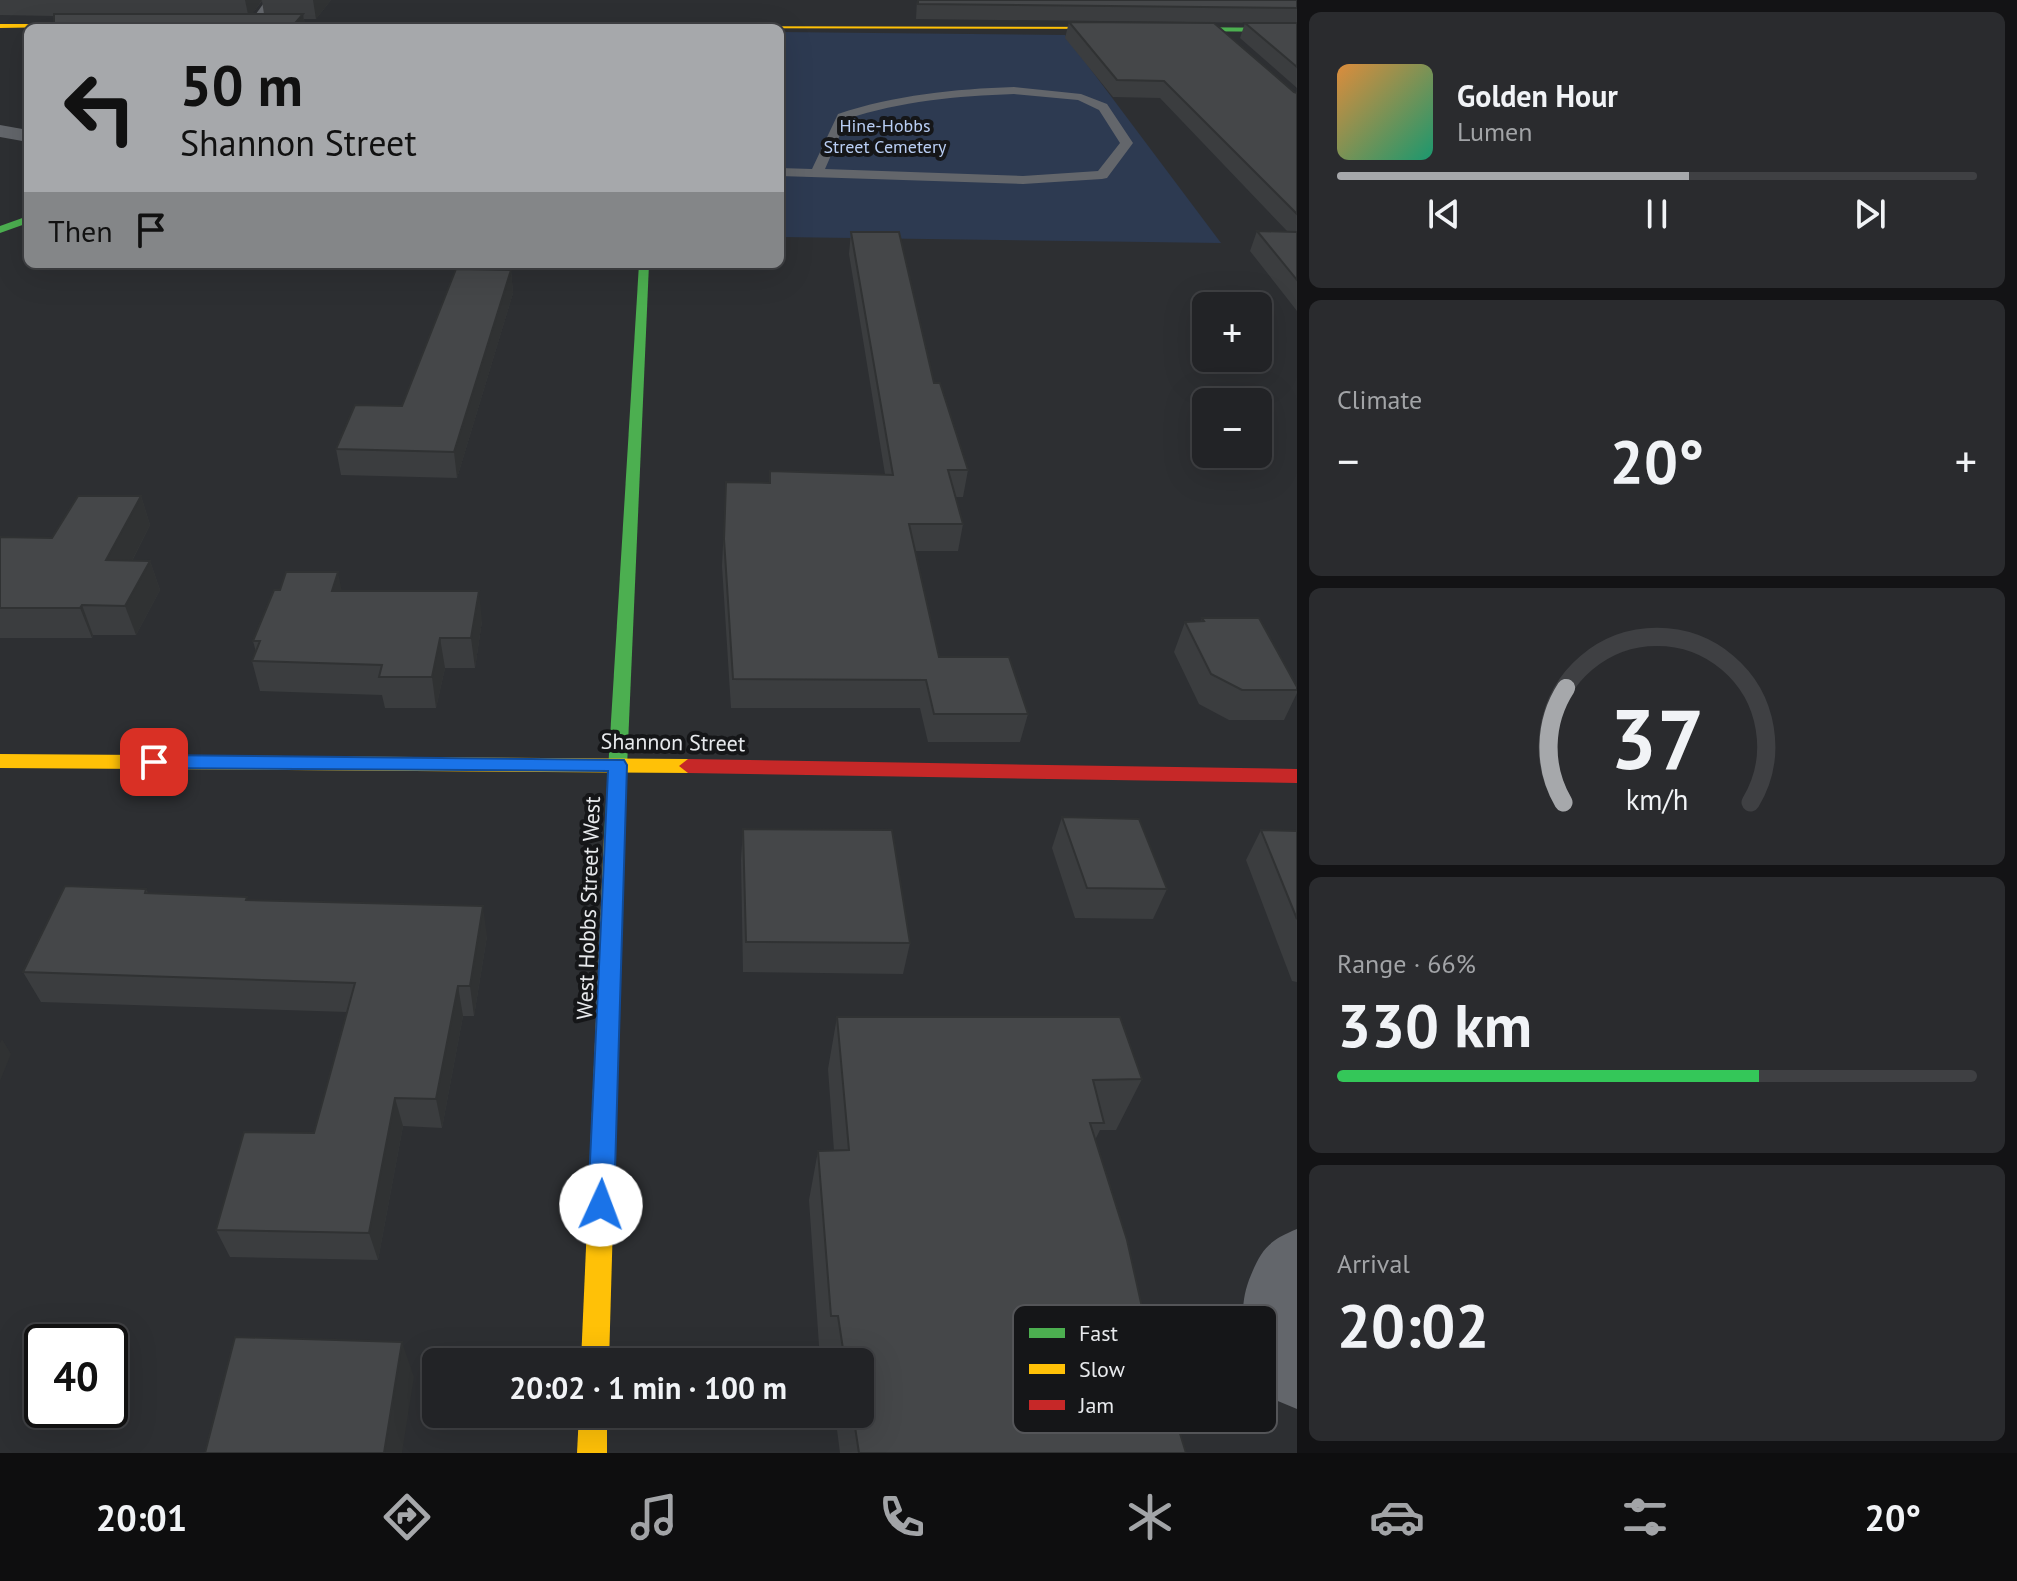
<!DOCTYPE html>
<html lang="en">
<head>
<meta charset="utf-8">
<style>
	body { margin:0; font-family:"PT Sans",sans-serif; background:#2a2b2e; color:#f1f3f6; height:100vh; display:flex; flex-direction:column; font-size:30px; white-space:nowrap }
	* { box-sizing:border-box; margin:0 }
	p { font-size:26px; color:#a2a4a7 }
	.icon { flex:none; width:44px; height:44px; fill:none; stroke:currentColor; stroke-width:2; stroke-linecap:round; stroke-linejoin:round }
	.map { position:relative; flex:1; overflow:hidden }
	.sheet { display:flex; flex-direction:column; gap:12px; padding:12px; background:#131315; width:720px }
	.sheet>* { flex:none }
	.top-card { position:absolute; left:24px; top:24px; width:760px; height:244px; border-radius:12px; box-shadow:0 8px 32px #0002,0 0 0 2px #3f4043; background:#a6a8ab; color:#111; overflow:hidden }
	.buttons { position:absolute; left:1192px; top:292px; display:grid; gap:16px }
	.buttons a { display:grid; place-items:center; width:80px; height:80px; border-radius:12px; background:#222326; box-shadow:0 8px 32px #0002,0 0 0 2px #3f4043; font-size:40px }
	.speed { position:absolute; left:24px; top:1324px; display:flex; gap:16px; font-size:40px; font-weight:700; text-align:center }
	.speed>* { display:grid; place-content:center; width:104px; height:104px; border-radius:50%; background:#222326; box-shadow:0 8px 32px #0002,0 0 0 2px #3f4043; line-height:1 }
	.speed .limit { border:4px solid #111; border-radius:12px; background:#fff; color:#111 }
	.pin { position:absolute; display:grid; place-items:center; width:68px; height:68px; color:#fff; margin:-34px; border-radius:16px; box-shadow:0 4px 12px #0006 }
	.me { position:absolute; width:88px; margin:-44px; rotate:2deg; stroke-linejoin:round; filter:drop-shadow(0 0 6px #0008) }
	.turn { display:flex; align-items:center; gap:28px; height:168px; padding:0 24px; font-size:36px }
	.turn .icon { width:104px; height:104px; stroke-width:2.5 }
	.turn b { display:block; font-size:56px; line-height:68px }
	.then { display:flex; align-items:center; height:76px; padding:0 24px; background:#0003; gap:16px; font-size:30px }
	.big { font-size:60px; font-weight:600; line-height:1.1 }
	.sheet .card { flex:1; display:flex; flex-direction:column; justify-content:center; gap:12px; min-width:0; padding:0 28px; border-radius:12px; background:#2a2b2e }
	.sheet .dial { align-items:center; gap:0 }
	.dial svg { height:208px; overflow:visible; fill:none; stroke:#3f4043; stroke-width:7; stroke-linecap:round; text-anchor:middle }
	.dial text { fill:#f1f3f6; stroke:none }
	.song { display:flex; align-items:center; gap:24px }
	.cover { width:96px; height:96px; border-radius:12px; background:linear-gradient(135deg,hsl(30 70% 55%),hsl(160 70% 35%)) }
	.played { height:8px; border-radius:4px; background:linear-gradient(90deg,#a6a8ab 55%,#3f4043 55%) }
	.keys { display:flex; justify-content:space-around; direction:ltr }
	.heat { display:flex; justify-content:space-between; align-items:center; font-size:44px; direction:ltr }
	.charge { height:12px; border-radius:6px; background:linear-gradient(90deg,#34c759 66%,#3f4043 0) }
	.trip { position:absolute; left:422px; top:1348px; width:452px; height:80px; border-radius:12px; background:#222326; box-shadow:0 8px 32px #0002,0 0 0 2px #3f4043; font-weight:600; line-height:80px; text-align:center }
	.menu { display:flex; height:128px; justify-content:space-around; align-items:center; background:#0e0e0f; color:#a2a4a7 }
	.menu .icon { width:56px; height:56px }
	.menu .active { color:#a6a8ab }
	.menu b { font-size:36px; color:#f1f3f6 }
	main { display:flex; flex:1; min-height:0 }
	.map>svg:first-child { display:block }
	.green { fill:#2d3a51 }
	.lines { fill:none; stroke-linecap:round; stroke-linejoin:round }
	.lane { fill:#63666b; fill-rule:evenodd }
	.street { fill:#63666b; fill-rule:evenodd }
	.fast { fill:#4caf50; fill-rule:evenodd }
	.slow { fill:#ffc107; fill-rule:evenodd }
	.jam { fill:#c62828; fill-rule:evenodd }
	.wall { fill:#3b3d3f; fill-rule:evenodd }
	.shaded-wall { fill:#303233 }
	.building { fill:#454749; stroke:#303233; stroke-width:2 }
	.route { fill:#1a73e8; stroke:#114b97; stroke-width:2 }
	.labels { text-anchor:middle; stroke-width:8; stroke-linejoin:round; paint-order:stroke }
	.far-park-label { font-size:18px; fill:#b9cef4; stroke:#151618 }
	.street-label { font-size:22px; fill:#e7e9ec; stroke:#151618 }
	.key { fill:#151618; stroke:#545558; stroke-width:2 }
	.key-label { font-size:22px; fill:#e7e9ec }
</style>
</head>
<body>
<main>
<div class="map">
<svg width="1297" height="1453" viewBox="0 0 1297 1453">
	<rect width="100%" height="100%" fill="#2d2f32"/>
	<polygon class="green" points="780,32 1065,35 1221,243 780,237"/>
	<g class="lines">
		<g class="lane">
			<polygon points="266,0 276,0 254,28 246,28"/>
			<path d="M 1014,87 L 1081,94 L 1107,104 L 1133,143 L 1107,178 L 1102,179 L 1023,184 L 780,176 L 780,168 L 812,169 L 838,114 C 895,95 954,89 1014,87 ZM 1014,94 L 1078,100 L 1099,110 L 1120,143 L 1098,171 L 1023,176 L 825,169 L 847,119 C 901,101 957,96 1014,94 Z"/>
		</g>
		<g class="street">
			<polygon points="0,125 28,130 28,142 0,137"/>
			<path d="M 1297,1229 L 1297,1409 L 1273,1399 C 1250,1360 1232,1319 1251,1275 C 1262,1248 1270,1240 1297,1229 Z"/>
		</g>
		<g class="fast">
			<polygon points="1165,27 1297,28 1297,32 1162,31"/>
			<polygon points="28,216 28,223 0,233 0,226"/>
			<polygon points="639,264 649,264 624,836 621,841 607,841 604,836"/>
		</g>
		<g class="slow">
			<polygon points="0,24 115,24 119,26 0,28"/>
			<polygon points="660,26 1165,27 1169,29 656,28"/>
			<polygon points="0,754 688,759 697,766 688,773 0,768"/>
			<polygon points="614,829 621,831 624,836 609,1362 581,1362 604,836 607,831"/>
			<polygon points="579,1414 607,1414 607,1453 577,1453"/>
		</g>
		<g class="jam">
			<polygon points="243,24 660,26 664,28 240,28"/>
			<polygon points="688,759 1297,769 1297,783 688,773 679,766"/>
		</g>
	</g>
	<g class="wall">
		<path d="M 0,0 L 331,0 L 316,19 L 304,19 L 305,28 L 54,28 L 54,16 L 0,15 ZM 262,1 L 264,14 L 252,14 Z"/>
		<polygon points="917,0 1297,0 1297,88 1240,38 1245,23 1274,23 916,19"/>
		<polygon points="1069,22 1297,93 1297,311 1250,251 1257,231 1288,232 1160,98 1113,97 1065,38"/>
		<polygon points="851,232 934,383 968,470 963,497 955,497 963,524 958,551 915,551 939,657 1028,714 1020,742 928,742 920,708 731,708 722,566 726,482 769,483 770,471 885,474 849,254"/>
		<polygon points="511,270 513,293 457,478 341,475 336,449 402,406"/>
		<polygon points="141,496 150,525 132,561 150,561 160,590 136,635 93,635 92,638 0,638 0,537 52,538"/>
		<polygon points="342,591 482,621 475,668 445,668 436,708 385,708 382,695 260,691 252,661 256,652 253,641"/>
		<polygon points="1202,618 1297,687 1297,693 1284,720 1229,720 1199,704 1174,652 1185,622 1201,621"/>
		<polygon points="1062,817 1167,889 1153,919 1075,918 1052,848"/>
		<polygon points="743,829 910,943 903,974 743,972 741,860"/>
		<polygon points="1261,830 1297,831 1297,982 1292,981 1246,860"/>
		<polygon points="146,889 148,893 249,900 487,936 474,1016 463,1016 442,1128 403,1126 378,1260 230,1257 216,1230 314,1133 347,1012 41,1002 23,972"/>
		<polygon points="837,1017 1142,1079 1116,1130 1100,1130 1095,1140 1152,1352 1186,1453 840,1453 835,1414 860,1414 860,1362 827,1362 827,1360 820,1360 809,1200 818,1151 834,1151 828,1069"/>
	</g>
	<g class="shaded-wall">
		<polygon points="245,0 262,0 249,19"/>
		<polygon points="313,0 331,0 316,19"/>
		<polygon points="303,14 305,28 291,28"/>
		<polygon points="511,270 513,293 457,478 454,452"/>
		<polygon points="141,496 150,525 117,590 106,560"/>
		<polygon points="150,561 160,590 136,635 125,606"/>
		<polygon points="338,572 344,602 332,591"/>
		<polygon points="479,591 482,621 475,668 471,638"/>
		<polygon points="82,605 93,635 92,638 80,608"/>
		<polygon points="440,638 445,668 436,708 432,677"/>
		<polygon points="483,906 487,936 474,1016 470,986"/>
		<polygon points="458,986 463,1016 442,1128 436,1099"/>
		<polygon points="2,1039 11,1054 0,1081 0,1043"/>
		<polygon points="395,1098 403,1126 378,1260 369,1233"/>
		<polygon points="402,1342 414,1377 402,1453 384,1453"/>
	</g>
	<g class="building">
		<polygon points="918,0 1297,0 1297,8 918,4"/>
		<polygon points="54,14 303,14 291,28 54,28"/>
		<polygon points="1069,22 1214,23 1294,92 1297,93 1297,214 1164,81 1117,80"/>
		<polygon points="1245,23 1297,23 1297,67"/>
		<polygon points="1257,231 1297,232 1297,280"/>
		<polygon points="851,232 899,232 934,383 940,383 968,470 948,470 963,524 909,524 939,657 1009,657 1028,714 934,714 926,680 733,679 724,539 726,482 770,483 770,471 893,475"/>
		<polygon points="456,269 511,270 454,452 336,449 355,405 402,406"/>
		<polygon points="78,496 141,496 106,560 150,561 125,606 82,605 80,608 0,608 0,537 52,538"/>
		<polygon points="286,572 338,572 332,591 479,591 471,638 440,638 432,677 379,677 382,665 252,661 260,641 253,641 274,590 280,590"/>
		<polygon points="1202,618 1259,618 1297,687 1297,690 1242,690 1211,674 1185,622 1204,621"/>
		<polygon points="1062,817 1139,819 1167,889 1087,888"/>
		<polygon points="743,829 892,830 910,943 746,942"/>
		<polygon points="1261,830 1297,831 1297,919"/>
		<polygon points="65,886 146,889 145,893 247,897 246,900 483,906 470,986 458,986 436,1099 395,1098 369,1233 216,1230 244,1132 314,1133 355,983 23,972"/>
		<polygon points="837,1017 1120,1017 1142,1079 1093,1080 1104,1123 1090,1123 1127,1240 1152,1352 1155,1352 1186,1453 859,1453 853,1414 860,1414 860,1362 845,1362 838,1316 831,1316 818,1151 849,1150"/>
		<polygon points="235,1337 402,1342 384,1453 205,1453"/>
	</g>
	<polygon class="route" points="154,755 624,760 627,765 614,1205 610,1214 601,1217 592,1214 588,1205 608,771 154,768 145,762"/>
	<g class="labels">
		<g class="far-park-label">
			<text x="885" y="132">Hine-Hobbs<tspan x="885" dy="21">Street Cemetery</tspan></text>
		</g>
		<g class="street-label">
			<text transform="translate(673 742) rotate(1)" y="8">Shannon Street</text>
			<text transform="translate(588 908) rotate(-88)" y="8">West Hobbs Street West</text>
		</g>
	</g>
	<rect x="1013" y="1305" width="264" height="128" rx="12" class="key"/>
	<rect x="1029" y="1328" width="36" height="10" fill="#4caf50"/>
	<rect x="1029" y="1364" width="36" height="10" fill="#ffc107"/>
	<rect x="1029" y="1400" width="36" height="10" fill="#c62828"/>
	<g class="key-label">
		<text x="1079" y="1341">Fast</text>
		<text x="1079" y="1377">Slow</text>
		<text x="1079" y="1413">Jam</text>
	</g>
</svg>
<div class="buttons">
<a>+</a>
<a>−</a>
</div>
<div class="speed"><div class="limit">40</div></div>
<div class="pin" style="left:154px;top:762px;background:#d93025"><svg class="icon" aria-label="arrive" viewBox="0 0 24 24"><path d="M6 21V4h12l-3 4 3 4H6"/></svg></div>
<svg class="me" style="left:601px;top:1205px" viewBox="-20 -20 40 40"><circle r="19" fill="#fff"/><path d="M0-13L10 11 0 6-10 11z" fill="#1a73e8"/></svg>
<div class="trip">20:02 · 1 min · 100 m</div>
<div class="top-card">
<div class="turn"><svg class="icon" aria-label="left" viewBox="0 0 24 24"><path d="M17 20v-9H6M10 6l-5 5 5 5"/></svg><div><b>50 m</b>Shannon Street</div></div>
<div class="then">Then<svg class="icon" aria-label="arrive" viewBox="0 0 24 24"><path d="M6 21V4h12l-3 4 3 4H6"/></svg></div>
</div>
</div>
<section class="sheet">
<div class="card">
<div class="song"><i class="cover"></i><div><b>Golden Hour</b><p>Lumen</p></div></div>
<div class="played"></div>
<div class="keys"><svg class="icon" aria-label="previous" viewBox="0 0 24 24"><path d="M18 5L8 12l10 7zM5 5v14"/></svg><svg class="icon" aria-label="pause" viewBox="0 0 24 24"><path d="M8 5v14M16 5v14"/></svg><svg class="icon" aria-label="next" viewBox="0 0 24 24"><path d="M6 5l10 7-10 7zM19 5v14"/></svg></div>
</div>
<div class="card"><p>Climate</p>
<div class="heat"><a>−</a><b class="big">20°</b><a>+</a></div>
</div>
<div class="card dial"><svg viewBox="0 0 100 80">
<path d="M14 69A42 42 0 1 1 86 69"/>
<path d="M14 69A42 42 0 0 1 15 25" stroke="#a6a8ab"/>
<text x="50" y="56" font-size="32" font-weight="700">37</text>
<text x="50" y="72" font-size="11">km/h</text>
</svg></div>
<div class="card"><p>Range · 66%</p><b class="big">330 km</b><div class="charge"></div></div>
<div class="card"><p>Arrival</p><b class="big">20:02</b></div>
</section>
</main>
<nav class="menu">
<b>20:01</b>
<svg class="icon active" aria-label="directions" viewBox="0 0 24 24"><path d="M12 3l9 9-9 9-9-9zM9 14v-3h6M13 9l2 2-2 2"/></svg>
<svg class="icon" aria-label="music" viewBox="0 0 24 24"><path d="M9 18V5l10-2v13"/><circle cx="6" cy="18" r="3"/><circle cx="16" cy="16" r="3"/></svg>
<svg class="icon" aria-label="phone" viewBox="0 0 24 24"><path d="M5 4h4l2 5-3 2q2 4 5 5l2-3 5 2v4C11 20 4 13 5 4z"/></svg>
<svg class="icon" aria-label="climate" viewBox="0 0 24 24"><path d="M12 3v18M4 7l16 10M4 17L20 7"/></svg>
<svg class="icon" aria-label="car" viewBox="0 0 24 24"><path d="M5 17H2v-5l4-1 3-4h7l3 4 3 1v5h-3M9 17h6M6 11h13"/><circle cx="7" cy="17" r="2"/><circle cx="17" cy="17" r="2"/></svg>
<svg class="icon" aria-label="filters" viewBox="0 0 24 24"><path d="M4 7h16M4 17h16"/><circle cx="9" cy="7" r="2"/><circle cx="15" cy="17" r="2"/></svg>
<b>20°</b>
</nav>
</body>
</html>
